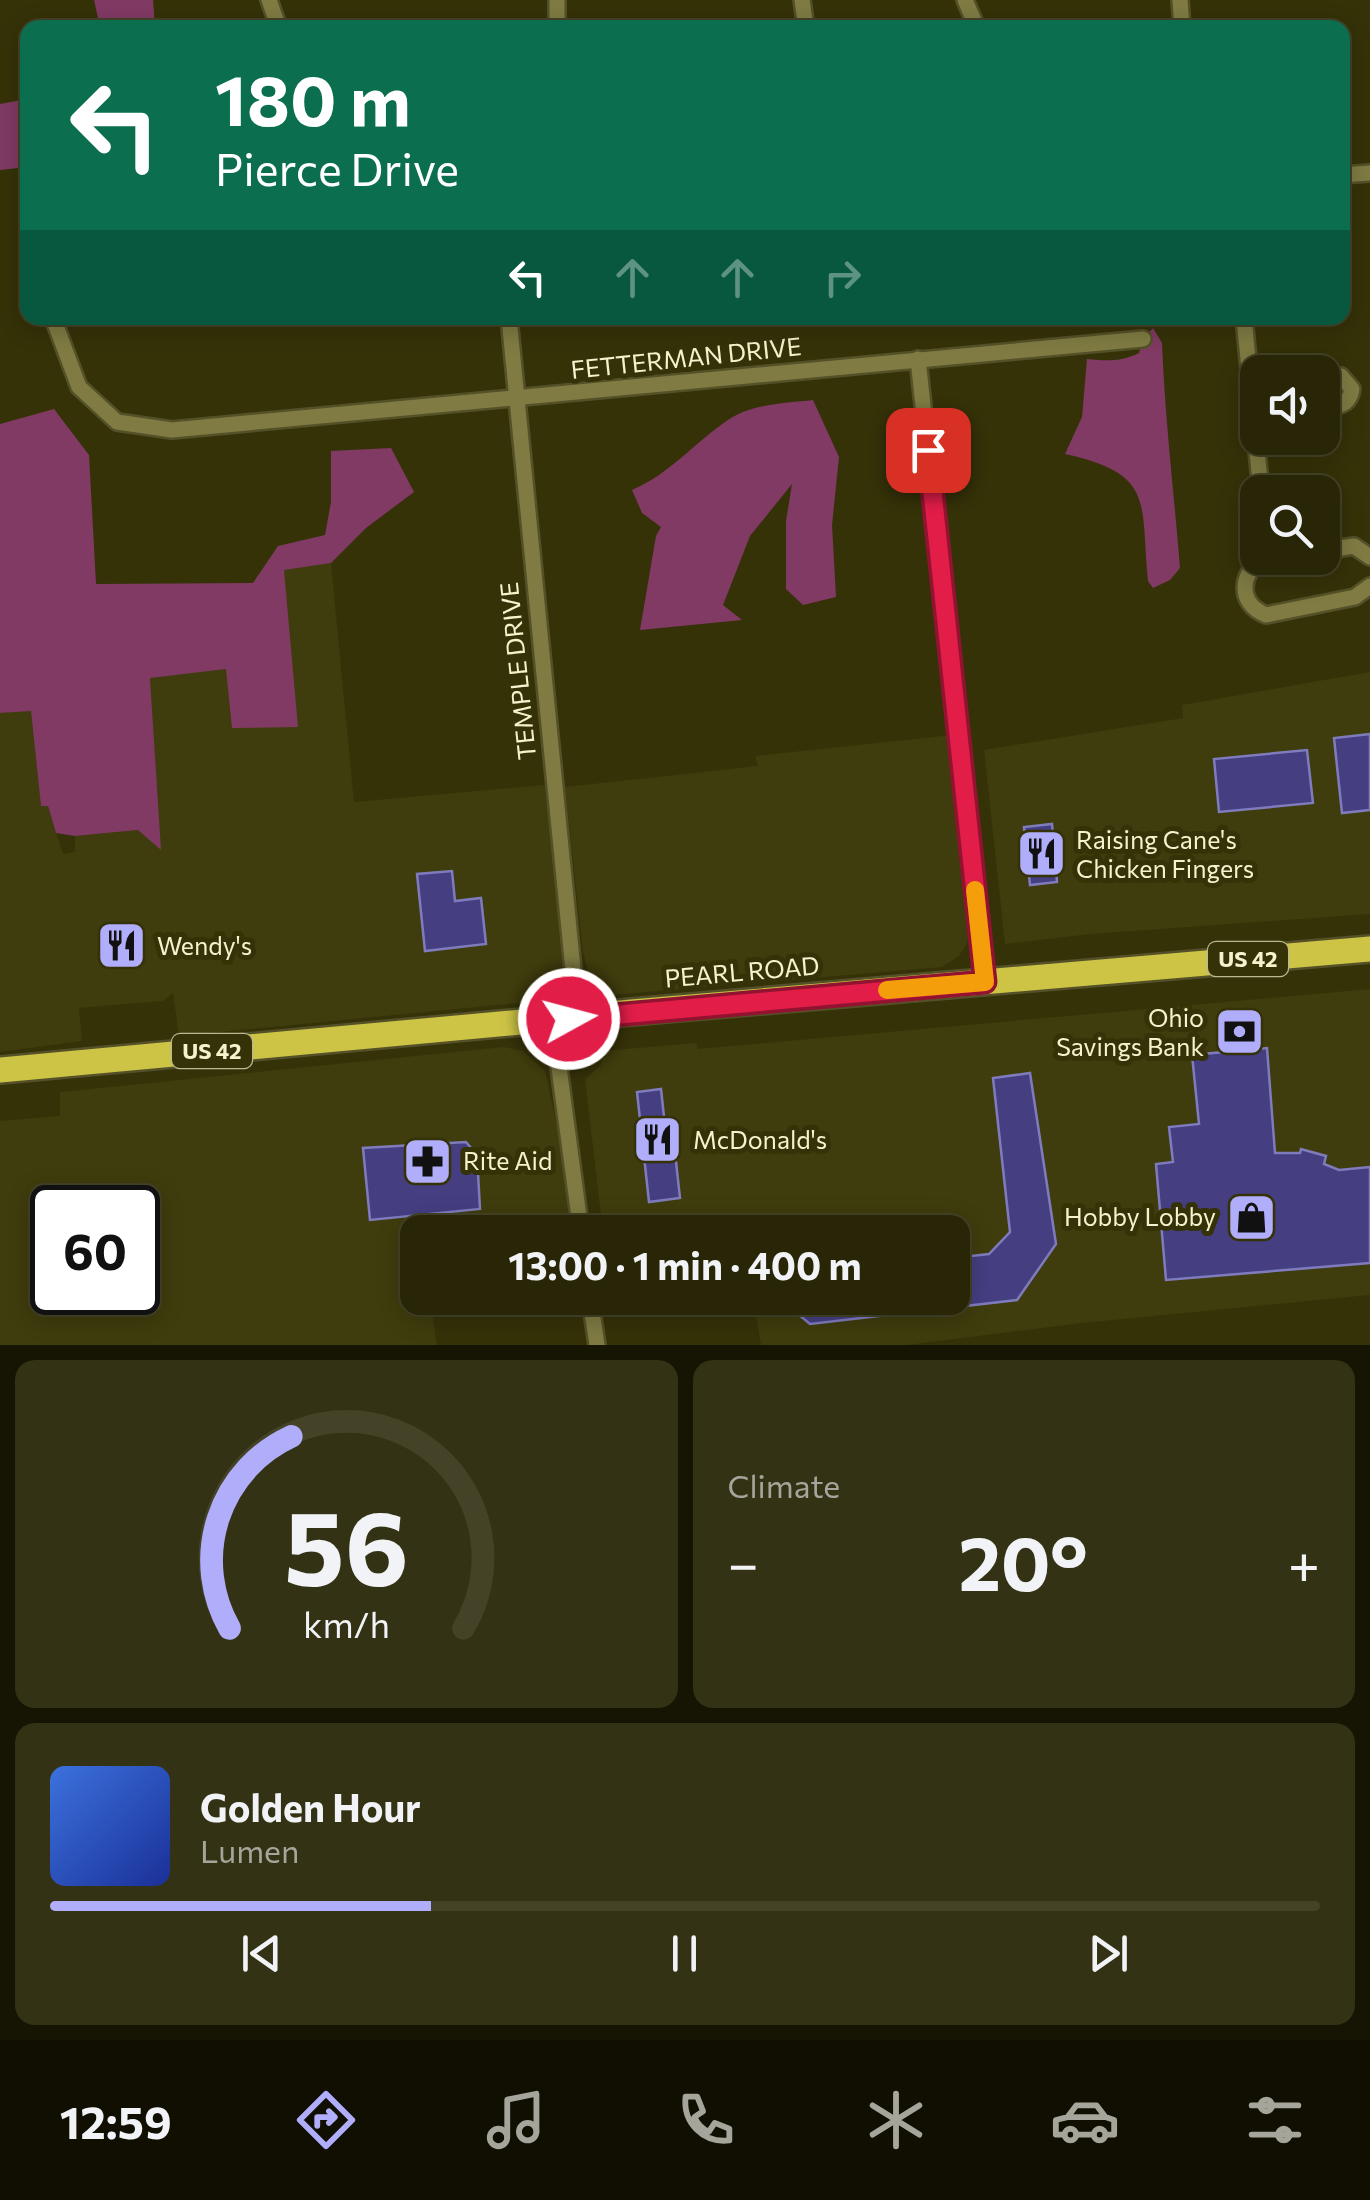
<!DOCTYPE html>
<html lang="en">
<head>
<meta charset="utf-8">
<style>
	body { margin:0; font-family:Commissioner,sans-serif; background:#343214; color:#f1f3f6; height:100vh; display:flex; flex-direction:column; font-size:38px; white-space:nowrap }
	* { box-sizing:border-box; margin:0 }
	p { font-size:32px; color:#a5a59b }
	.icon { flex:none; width:55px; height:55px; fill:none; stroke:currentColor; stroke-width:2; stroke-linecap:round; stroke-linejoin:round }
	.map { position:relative; height:1345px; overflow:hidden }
	.details { display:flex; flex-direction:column; gap:15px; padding:15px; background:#161503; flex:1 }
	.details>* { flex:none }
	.top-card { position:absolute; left:20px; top:20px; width:1330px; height:305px; border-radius:20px; box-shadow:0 5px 25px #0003,0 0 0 2px #444328; background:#0b6e4f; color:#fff; overflow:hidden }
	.buttons { position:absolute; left:1240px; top:355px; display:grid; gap:20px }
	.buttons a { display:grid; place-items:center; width:100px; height:100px; border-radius:20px; background:#282606; box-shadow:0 5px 25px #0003,0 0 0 2px #444328; font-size:50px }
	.speed { position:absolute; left:30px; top:1185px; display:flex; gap:20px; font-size:50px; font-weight:700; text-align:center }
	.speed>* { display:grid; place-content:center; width:130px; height:130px; border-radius:50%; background:#282606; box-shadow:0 5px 25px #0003,0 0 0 2px #444328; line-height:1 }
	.speed .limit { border:5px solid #111; border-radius:15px; background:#fff; color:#111 }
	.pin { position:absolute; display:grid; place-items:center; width:85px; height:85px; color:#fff; margin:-42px; border-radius:20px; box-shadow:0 5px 15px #0006 }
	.me { position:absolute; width:110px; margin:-55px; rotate:83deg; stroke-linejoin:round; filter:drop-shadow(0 0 8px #0008) }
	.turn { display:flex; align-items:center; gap:35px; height:210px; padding:0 30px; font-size:45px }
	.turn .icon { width:130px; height:130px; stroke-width:2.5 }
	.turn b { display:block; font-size:70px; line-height:85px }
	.lanes { display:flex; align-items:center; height:95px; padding:0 30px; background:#0003; justify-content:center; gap:50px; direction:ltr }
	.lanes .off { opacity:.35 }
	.big { font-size:75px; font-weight:700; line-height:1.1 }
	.details .tile { flex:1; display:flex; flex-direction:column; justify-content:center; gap:15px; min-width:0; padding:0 35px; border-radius:20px; background:#343214 }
	.details .dial { align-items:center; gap:0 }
	.dial svg { height:260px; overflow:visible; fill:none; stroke:#444328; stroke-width:7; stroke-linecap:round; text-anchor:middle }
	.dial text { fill:#f1f3f6; stroke:none }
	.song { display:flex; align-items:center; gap:30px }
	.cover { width:120px; height:120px; border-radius:15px; background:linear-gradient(135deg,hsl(220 70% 55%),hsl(230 70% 35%)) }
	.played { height:10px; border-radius:5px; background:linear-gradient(90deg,#b0aefa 30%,#444328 30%) }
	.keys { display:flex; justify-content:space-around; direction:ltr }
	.heat { display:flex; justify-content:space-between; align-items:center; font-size:55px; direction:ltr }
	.details .tiles { flex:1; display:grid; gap:15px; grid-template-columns:1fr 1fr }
	.tile:last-child { grid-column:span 2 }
	.trip { position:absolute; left:400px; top:1215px; width:570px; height:100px; border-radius:20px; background:#282606; box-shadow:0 5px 25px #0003,0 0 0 2px #444328; font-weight:700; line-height:100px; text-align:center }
	.tabs { display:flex; height:160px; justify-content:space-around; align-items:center; background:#100f02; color:#a5a59b }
	.tabs .icon { width:70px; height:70px }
	.tabs .on { color:#b0aefa }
	.tabs b { font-size:45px; color:#f1f3f6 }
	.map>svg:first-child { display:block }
	.built { fill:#3f3c0d; fill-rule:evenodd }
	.forest { fill:#803a64 }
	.building { fill:#453e81; stroke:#7f7cbe; stroke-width:2.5 }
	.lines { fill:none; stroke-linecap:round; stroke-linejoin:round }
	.street-casing { stroke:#545128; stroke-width:20 }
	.primary-casing { stroke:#545128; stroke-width:30 }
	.street { stroke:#7f7b43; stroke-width:15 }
	.primary { stroke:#cdc446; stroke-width:25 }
	.route-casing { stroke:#92132f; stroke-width:25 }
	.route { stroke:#e11d48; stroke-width:18 }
	.slow { stroke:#f59e0b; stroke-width:18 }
	.labels { text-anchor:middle; stroke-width:10; stroke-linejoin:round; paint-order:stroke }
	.shield { fill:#353208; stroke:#bbb992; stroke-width:2.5 }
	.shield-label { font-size:22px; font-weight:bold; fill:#f5f3cd }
	.street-label { font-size:25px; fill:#f5f3cd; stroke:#353208 }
	.poi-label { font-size:25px; fill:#f5f3cd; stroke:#353208; text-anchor:start }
</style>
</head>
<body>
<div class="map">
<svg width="1370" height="1345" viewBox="0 0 1370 1345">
	<rect width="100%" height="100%" fill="#353208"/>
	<g class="built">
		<polygon points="331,563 354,802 545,785 563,947 563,974 552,996 539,1001 179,1036 173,993 163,1001 79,1008 82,1041 0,1052 0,713 31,710 41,805 48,806 63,854 75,852 75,836 139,830 160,849 150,677 226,669 284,569"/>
		<polygon points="1370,672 1370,914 1091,934 1005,944 984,750 1183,718 1182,705"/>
		<polygon points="952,735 968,941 959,956 942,967 611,995 602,993 590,979 583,952 565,787 758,766 755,756"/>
		<polygon points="1370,989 1370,1295 1082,1323 907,1345 761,1345 753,1298 952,1298 952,1232 603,1232 585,1079 601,1065 603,1051 696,1043 698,1049"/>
		<path d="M 504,1047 L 523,1051 L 545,1071 L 565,1163 L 571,1232 L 418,1232 L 418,1298 L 430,1298 L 437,1345 L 0,1345 L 0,1121 L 60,1116 L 60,1092 ZM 52,1208 L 138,1208 L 138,1292 L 52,1292 Z"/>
	</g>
	<g class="forest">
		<polygon points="94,0 153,0 155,27 100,27"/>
		<polygon points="27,99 27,167 0,170 0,104"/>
		<path d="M 1153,328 L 1162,343 C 1165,419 1174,493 1180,568 L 1170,580 L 1153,588 L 1148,581 C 1140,502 1156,474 1065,454 L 1082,417 L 1087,359 C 1106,361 1121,362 1139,353 L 1143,339 Z"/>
		<path d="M 813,400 L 839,457 L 832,525 L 836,597 L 803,605 L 786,589 L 786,521 L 792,484 L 750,536 L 723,605 L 742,620 L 640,630 L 656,536 L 661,527 L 642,513 L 632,490 C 670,474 695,442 728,420 C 751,404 786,403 813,400 Z"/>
		<polygon points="54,409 89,455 96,584 253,583 278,546 325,535 331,502 331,451 391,448 414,492 366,528 331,563 284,570 298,727 232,728 226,669 150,678 161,850 138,830 75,836 56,833 48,806 41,806 31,711 0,713 0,424"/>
	</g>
	<g class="building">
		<polygon points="1370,734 1370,810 1342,813 1334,738"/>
		<polygon points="1307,750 1313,803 1219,812 1214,759"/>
		<polygon points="1052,824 1057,882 1030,885 1024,827"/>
		<polygon points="452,871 455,901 481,898 486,944 425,951 417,874"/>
		<polygon points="1267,1048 1275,1153 1300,1153 1301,1149 1326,1156 1324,1164 1339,1170 1370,1167 1370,1263 1166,1280 1156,1164 1173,1162 1169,1127 1199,1124 1192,1055"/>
		<polygon points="1030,1073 1056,1244 1017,1300 810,1324 793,1310 793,1298 952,1298 952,1258 989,1254 1010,1232 993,1078"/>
		<polygon points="661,1089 665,1126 672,1125 680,1198 649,1202 637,1092"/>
		<polygon points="466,1142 477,1155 480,1209 370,1220 363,1148"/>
	</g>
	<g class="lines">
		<defs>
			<g id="street">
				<polyline points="269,0 279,28"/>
				<polyline points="557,0 557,28"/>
				<polyline points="802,0 806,28"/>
				<polyline points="965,0 977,28"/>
				<polyline points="1180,0 1182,28"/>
				<polyline points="1342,175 1370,173"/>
				<polyline points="53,318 79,387 117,422 172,430 1143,339"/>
				<polyline points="509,318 575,990 558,1060 581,1232"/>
				<polyline points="1244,318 1261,492"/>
				<polyline points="918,359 985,982"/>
				<path d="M 1322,383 L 1329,377 L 1341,376 L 1352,389 C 1350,401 1343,407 1331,405 L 1322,398"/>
				<polyline points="1322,551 1354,546 1370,557"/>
				<path d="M 1263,558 C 1240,574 1237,603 1266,615 L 1355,597 L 1370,586"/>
				<polyline points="590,1298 597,1345"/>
			</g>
			<polyline id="primary" points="0,1070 608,1014 1370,949"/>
		</defs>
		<use href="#street" class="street-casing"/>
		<use href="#primary" class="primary-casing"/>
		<use href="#street" class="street"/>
		<use href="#primary" class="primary"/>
	</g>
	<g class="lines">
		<defs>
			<polyline id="route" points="569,1019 985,982 928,450"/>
		</defs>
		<use href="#route" class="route-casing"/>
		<use href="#route" class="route"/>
		<polyline class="slow" points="887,990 985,982 975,890"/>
	</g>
	<defs>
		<symbol id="restaurant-square" viewBox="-11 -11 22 22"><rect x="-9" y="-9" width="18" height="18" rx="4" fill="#b0aefa" stroke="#353208"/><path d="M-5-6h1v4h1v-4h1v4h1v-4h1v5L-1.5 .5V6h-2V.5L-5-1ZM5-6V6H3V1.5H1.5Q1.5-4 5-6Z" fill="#111"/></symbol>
		<symbol id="bank-square" viewBox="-11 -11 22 22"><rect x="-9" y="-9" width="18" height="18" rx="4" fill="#b0aefa" stroke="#353208"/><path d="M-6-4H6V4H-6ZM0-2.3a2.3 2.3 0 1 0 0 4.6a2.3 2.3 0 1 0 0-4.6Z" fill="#111"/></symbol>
		<symbol id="pharmacy-square" viewBox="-11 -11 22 22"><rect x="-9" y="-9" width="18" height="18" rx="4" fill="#b0aefa" stroke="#353208"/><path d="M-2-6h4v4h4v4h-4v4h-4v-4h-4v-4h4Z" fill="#111"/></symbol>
		<symbol id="shop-square" viewBox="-11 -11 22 22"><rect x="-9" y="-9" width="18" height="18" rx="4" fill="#b0aefa" stroke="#353208"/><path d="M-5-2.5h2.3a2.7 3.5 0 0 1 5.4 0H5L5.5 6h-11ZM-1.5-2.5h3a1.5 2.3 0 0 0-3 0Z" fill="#111"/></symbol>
	</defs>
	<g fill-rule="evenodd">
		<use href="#restaurant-square" x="1014" y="826" width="55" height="55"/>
		<use href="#restaurant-square" x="94" y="918" width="55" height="55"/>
		<use href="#bank-square" x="1212" y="1004" width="55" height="55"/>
		<use href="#restaurant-square" x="630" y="1112" width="55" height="55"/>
		<use href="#pharmacy-square" x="400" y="1134" width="55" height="55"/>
		<use href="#shop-square" x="1224" y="1190" width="55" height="55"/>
	</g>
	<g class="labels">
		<g class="shield">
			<rect x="1208" y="942" width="80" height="34" rx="8"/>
			<rect x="172" y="1034" width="80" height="34" rx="8"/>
		</g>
		<g class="shield-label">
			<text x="1248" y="967">US 42</text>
			<text x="212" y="1059">US 42</text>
		</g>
		<g class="street-label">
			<text transform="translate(686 358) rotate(-6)" y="9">FETTERMAN DRIVE</text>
			<text transform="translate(518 671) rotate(-96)" y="9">TEMPLE DRIVE</text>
			<text transform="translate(742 972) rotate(-5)" y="9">PEARL ROAD</text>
		</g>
		<g class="poi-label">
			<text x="1076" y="849">Raising Cane's<tspan x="1076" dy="29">Chicken Fingers</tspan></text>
			<text x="157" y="955">Wendy's</text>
			<text x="1204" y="1027" text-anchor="end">Ohio<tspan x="1204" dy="29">Savings Bank</tspan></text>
			<text x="693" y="1149">McDonald's</text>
			<text x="463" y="1170">Rite Aid</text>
			<text x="1216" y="1226" text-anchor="end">Hobby Lobby</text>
		</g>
	</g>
</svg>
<div class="buttons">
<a><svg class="icon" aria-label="sound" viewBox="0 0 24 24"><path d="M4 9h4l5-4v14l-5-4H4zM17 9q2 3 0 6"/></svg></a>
<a><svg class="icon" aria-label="search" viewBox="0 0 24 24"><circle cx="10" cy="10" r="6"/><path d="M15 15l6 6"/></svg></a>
</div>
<div class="speed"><div class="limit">60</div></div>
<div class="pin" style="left:928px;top:450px;background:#d93025"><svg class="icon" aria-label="arrive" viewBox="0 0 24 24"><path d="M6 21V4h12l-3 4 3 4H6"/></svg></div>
<svg class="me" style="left:569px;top:1019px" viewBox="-20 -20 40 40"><circle r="17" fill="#e11d48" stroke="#fff" stroke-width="3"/><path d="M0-11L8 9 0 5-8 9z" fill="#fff"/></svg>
<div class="trip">13:00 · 1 min · 400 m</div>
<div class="top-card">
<div class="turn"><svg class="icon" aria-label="left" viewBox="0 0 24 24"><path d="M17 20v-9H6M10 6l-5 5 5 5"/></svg><div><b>180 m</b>Pierce Drive</div></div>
<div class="lanes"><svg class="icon" aria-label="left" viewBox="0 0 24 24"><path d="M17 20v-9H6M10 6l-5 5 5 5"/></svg><svg class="icon off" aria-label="ahead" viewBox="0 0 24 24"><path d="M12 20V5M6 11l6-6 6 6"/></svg><svg class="icon off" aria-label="ahead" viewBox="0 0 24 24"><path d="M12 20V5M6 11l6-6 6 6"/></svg><svg class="icon off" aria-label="right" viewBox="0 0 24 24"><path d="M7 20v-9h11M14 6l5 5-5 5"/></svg></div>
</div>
</div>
<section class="details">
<div class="tiles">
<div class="tile dial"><svg viewBox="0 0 100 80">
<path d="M14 69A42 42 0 1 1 86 69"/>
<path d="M14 69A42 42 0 0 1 33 10" stroke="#b0aefa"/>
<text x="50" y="56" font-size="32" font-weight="700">56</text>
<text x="50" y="72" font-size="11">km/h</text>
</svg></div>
<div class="tile"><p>Climate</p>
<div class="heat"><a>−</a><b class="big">20°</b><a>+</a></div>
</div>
<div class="tile">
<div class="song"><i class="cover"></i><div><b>Golden Hour</b><p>Lumen</p></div></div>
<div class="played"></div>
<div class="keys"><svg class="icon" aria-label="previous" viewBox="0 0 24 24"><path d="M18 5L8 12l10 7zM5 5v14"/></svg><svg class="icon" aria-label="pause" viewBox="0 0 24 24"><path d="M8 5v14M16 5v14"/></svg><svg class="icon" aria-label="next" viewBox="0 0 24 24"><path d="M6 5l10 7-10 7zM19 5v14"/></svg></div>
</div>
</div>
</section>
<nav class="tabs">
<b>12:59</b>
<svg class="icon on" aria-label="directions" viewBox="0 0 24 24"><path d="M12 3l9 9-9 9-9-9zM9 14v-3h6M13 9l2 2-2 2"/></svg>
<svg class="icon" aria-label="music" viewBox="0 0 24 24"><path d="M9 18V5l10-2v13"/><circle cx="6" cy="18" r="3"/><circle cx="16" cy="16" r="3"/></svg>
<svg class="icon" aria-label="phone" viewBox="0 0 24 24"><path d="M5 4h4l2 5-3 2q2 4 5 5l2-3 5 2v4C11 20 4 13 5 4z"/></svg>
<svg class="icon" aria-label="climate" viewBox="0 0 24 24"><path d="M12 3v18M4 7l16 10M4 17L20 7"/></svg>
<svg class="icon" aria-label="car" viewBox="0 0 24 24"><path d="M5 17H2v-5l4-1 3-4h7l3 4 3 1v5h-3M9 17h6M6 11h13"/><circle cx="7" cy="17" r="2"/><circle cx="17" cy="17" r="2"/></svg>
<svg class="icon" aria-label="filters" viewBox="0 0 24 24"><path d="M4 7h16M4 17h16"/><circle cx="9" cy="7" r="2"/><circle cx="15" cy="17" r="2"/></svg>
</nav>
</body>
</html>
